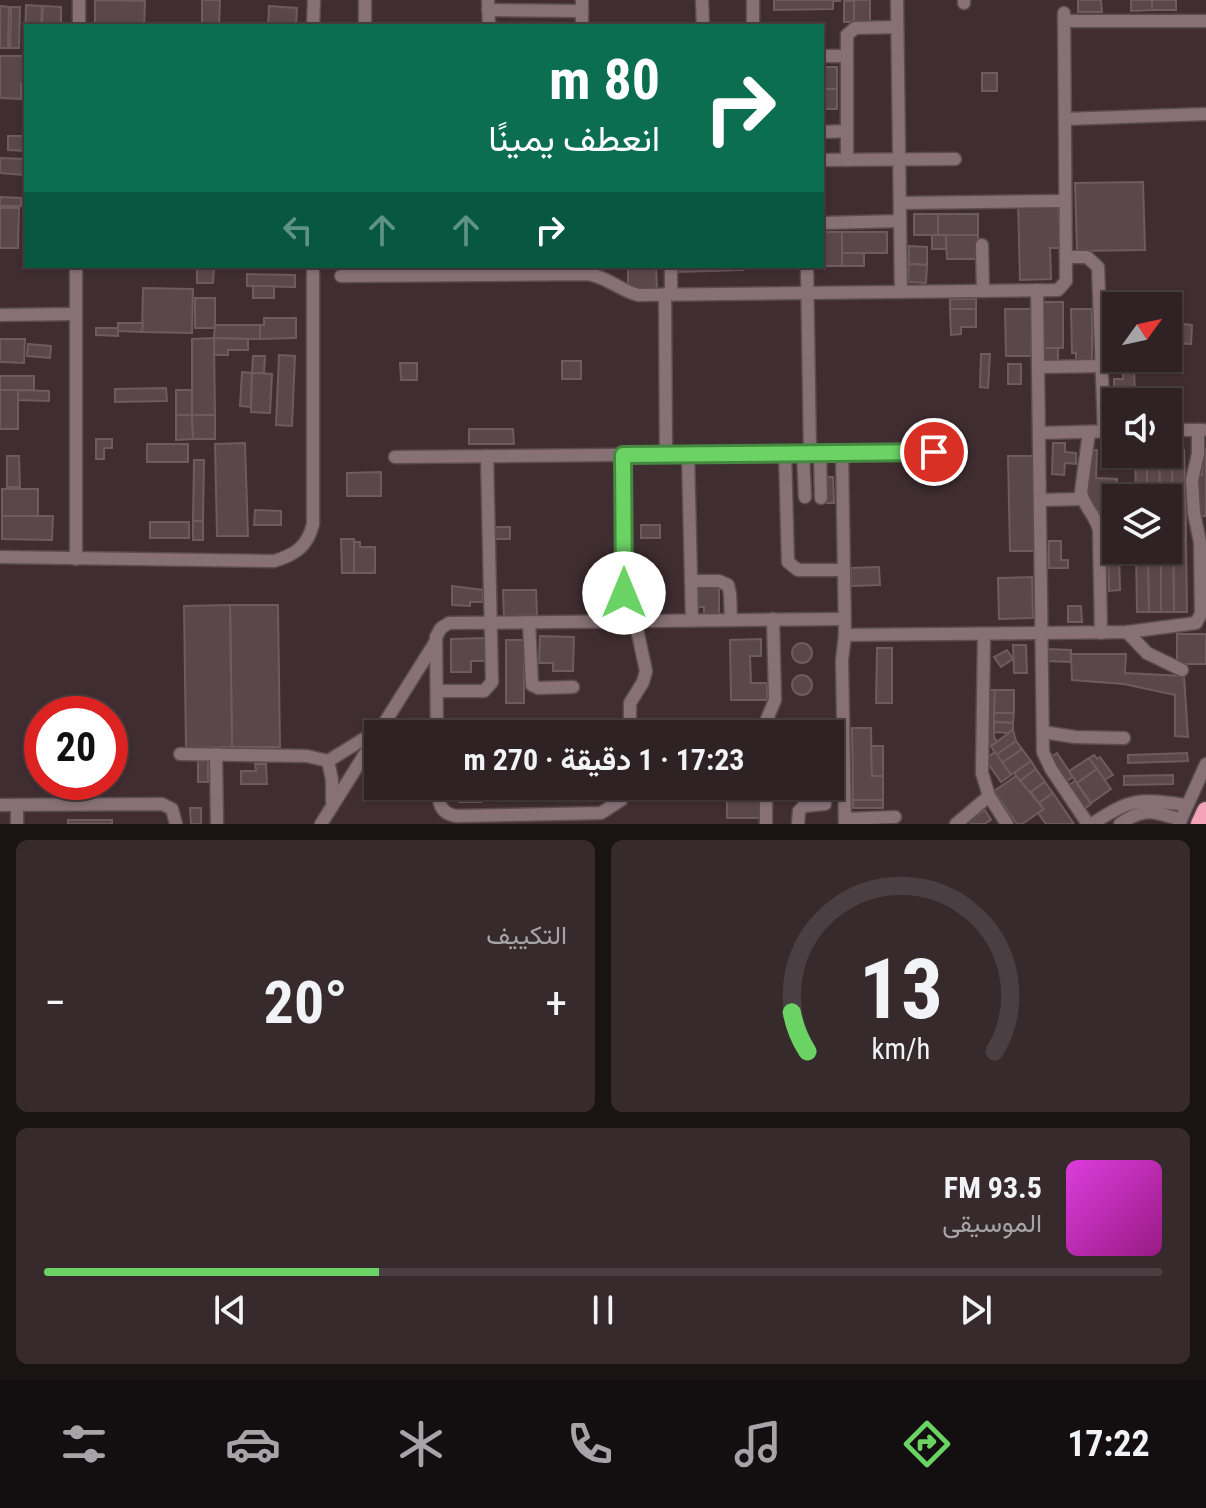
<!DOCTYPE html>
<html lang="ar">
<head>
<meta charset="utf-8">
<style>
	body { margin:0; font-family:"Roboto Condensed",Vazirmatn,sans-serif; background:#372a2d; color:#f1f3f6; direction:rtl; height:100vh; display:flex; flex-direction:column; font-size:30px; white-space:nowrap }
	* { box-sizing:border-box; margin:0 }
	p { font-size:26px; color:#a7a4a7 }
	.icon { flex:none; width:44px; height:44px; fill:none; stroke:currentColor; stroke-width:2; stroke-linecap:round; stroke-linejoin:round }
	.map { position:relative; height:824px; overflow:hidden; direction:ltr }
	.sheet { display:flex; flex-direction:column; gap:16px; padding:16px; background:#1a1314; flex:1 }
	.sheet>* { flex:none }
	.banner { position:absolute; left:24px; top:24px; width:800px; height:244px; border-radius:0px; box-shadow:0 2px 6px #0004,0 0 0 2px #4a3f42; direction:rtl; background:#0b6e4f; color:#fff; overflow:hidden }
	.needle { width:52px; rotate:57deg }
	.buttons { position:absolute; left:1102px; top:292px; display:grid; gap:16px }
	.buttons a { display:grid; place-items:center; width:80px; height:80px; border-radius:0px; background:#2f2225; box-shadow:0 2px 6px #0004,0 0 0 2px #4a3f42; font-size:40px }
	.speed { position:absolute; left:24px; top:696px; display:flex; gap:16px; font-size:40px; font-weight:700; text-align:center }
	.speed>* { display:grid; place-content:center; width:104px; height:104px; border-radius:50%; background:#2f2225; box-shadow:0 2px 6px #0004,0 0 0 2px #4a3f42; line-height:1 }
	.speed .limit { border:12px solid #d22; background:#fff; color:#111 }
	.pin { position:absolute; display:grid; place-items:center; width:68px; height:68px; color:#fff; margin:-34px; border:4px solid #fff; border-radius:50%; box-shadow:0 2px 8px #0007 }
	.me { position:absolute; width:88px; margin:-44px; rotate:0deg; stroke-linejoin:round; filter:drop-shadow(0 0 6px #0008) }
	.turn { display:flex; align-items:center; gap:28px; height:168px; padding:0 32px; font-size:36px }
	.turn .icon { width:104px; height:104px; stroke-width:2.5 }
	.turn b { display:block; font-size:56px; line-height:68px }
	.lanes { display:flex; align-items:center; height:76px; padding:0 32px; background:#0003; justify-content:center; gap:40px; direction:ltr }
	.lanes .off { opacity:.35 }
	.big { font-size:60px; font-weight:700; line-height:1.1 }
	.sheet .widget { flex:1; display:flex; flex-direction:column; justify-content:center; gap:12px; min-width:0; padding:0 28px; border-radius:12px; background:#372a2d }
	.sheet .dial { align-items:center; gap:0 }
	.dial svg { height:208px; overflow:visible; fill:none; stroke:#4a3f42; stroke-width:7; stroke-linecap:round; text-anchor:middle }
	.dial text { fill:#f1f3f6; stroke:none }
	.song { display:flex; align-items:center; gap:24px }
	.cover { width:96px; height:96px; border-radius:12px; background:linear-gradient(135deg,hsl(300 70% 55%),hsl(310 70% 35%)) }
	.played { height:8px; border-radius:4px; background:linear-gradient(90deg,#6ad364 30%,#4a3f42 30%) }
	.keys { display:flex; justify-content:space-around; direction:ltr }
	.heat { display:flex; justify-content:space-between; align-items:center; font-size:44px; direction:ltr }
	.sheet .tiles { flex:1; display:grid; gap:16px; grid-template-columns:1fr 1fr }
	.widget:last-child { grid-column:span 2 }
	.trip { position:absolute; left:364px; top:720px; width:480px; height:80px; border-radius:0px; background:#2f2225; box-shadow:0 2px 6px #0004,0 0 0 2px #4a3f42; font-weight:700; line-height:80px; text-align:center; direction:rtl }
	.dock { display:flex; height:128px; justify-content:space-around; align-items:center; background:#130e0f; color:#a7a4a7 }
	.dock .icon { width:56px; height:56px }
	.dock .current { color:#6ad364 }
	.dock b { font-size:36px; color:#f1f3f6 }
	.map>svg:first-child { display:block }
	.building { fill:#5a474b; stroke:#6f5a5f; stroke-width:2 }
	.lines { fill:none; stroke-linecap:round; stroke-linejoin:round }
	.minor-casing { stroke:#5c4c50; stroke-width:15 }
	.highway-casing { stroke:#5c4c50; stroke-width:21 }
	.minor { stroke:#877176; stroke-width:12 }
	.highway { stroke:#f4a2b8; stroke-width:18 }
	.route-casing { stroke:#458941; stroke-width:20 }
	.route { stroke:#6ad364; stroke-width:14 }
</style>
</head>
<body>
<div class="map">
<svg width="1206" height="824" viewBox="0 0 1206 824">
	<rect width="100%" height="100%" fill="#3f2d31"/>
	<g class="building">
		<polygon points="95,0 145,1 144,26 95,26"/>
		<polygon points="202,0 220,0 219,26 202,26"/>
		<polygon points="774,0 840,0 840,1 833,1 833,9 774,10"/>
		<rect x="854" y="0" width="16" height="22"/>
		<polygon points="1078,0 1101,0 1102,12 1078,12"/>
		<polygon points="1131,0 1152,0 1152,10 1131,11"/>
		<rect x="1152" y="0" width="24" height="10"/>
		<rect x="844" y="1" width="10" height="21"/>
		<polygon points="26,5 42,6 41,26 26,26 26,47 25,47"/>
		<polygon points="0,6 9,7 8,48 0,48"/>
		<polygon points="43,6 61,7 61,26 42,26"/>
		<polygon points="269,6 297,8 296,26 268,26"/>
		<polygon points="11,7 20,7 19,48 10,48"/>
		<polygon points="0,56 26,56 26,84 21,84 21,99 0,98"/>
		<rect x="822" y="67" width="15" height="22"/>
		<rect x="982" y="73" width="15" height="18"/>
		<rect x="822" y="89" width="15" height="20"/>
		<polygon points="8,136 26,136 26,151 8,150"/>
		<polygon points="0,158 24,159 23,175 0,173"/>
		<polygon points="1143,182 1145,250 1077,251 1075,183"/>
		<polygon points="0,197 21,198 21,206 0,206"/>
		<polygon points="1058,202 1060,248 1050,248 1051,279 1020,280 1018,203"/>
		<polygon points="0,208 19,208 18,248 0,248"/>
		<rect x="914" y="214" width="24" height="21"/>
		<rect x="938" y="214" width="40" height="21"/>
		<polygon points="824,232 842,232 842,266 825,266"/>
		<rect x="842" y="232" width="45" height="21"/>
		<rect x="932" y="235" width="14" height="14"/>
		<polygon points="946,235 978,235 978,259 947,259"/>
		<polygon points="909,246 927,247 927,265 909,264"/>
		<rect x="842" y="253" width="22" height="13"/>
		<polygon points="909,264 927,265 926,283 908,282"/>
		<polygon points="197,266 214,266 213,283 197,283"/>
		<polygon points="628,266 656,266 657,290 628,290"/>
		<polygon points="677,266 742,266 743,270 677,272"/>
		<polygon points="247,274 295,275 295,287 247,286"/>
		<rect x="253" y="286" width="21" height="12"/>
		<polygon points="143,288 193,289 192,333 142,332"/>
		<rect x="195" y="298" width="20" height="30"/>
		<rect x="950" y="299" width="26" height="10"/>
		<rect x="1042" y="302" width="21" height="46"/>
		<polygon points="950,309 976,309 976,327 961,327 961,334 951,335"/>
		<polygon points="1005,309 1031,309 1031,356 1006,356"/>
		<polygon points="1071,309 1092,309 1092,366 1076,366 1076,353 1072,353"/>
		<polygon points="264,318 296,318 296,338 260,339 260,325 264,325"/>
		<polygon points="118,323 143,323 142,332 118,331"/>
		<polygon points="1169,323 1192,325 1191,344 1168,343"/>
		<polygon points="215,325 260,325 260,339 214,338"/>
		<polygon points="96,328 118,328 118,336 96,335"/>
		<polygon points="214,338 248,339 248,350 228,350 228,355 214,355"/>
		<polygon points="214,338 215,415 192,415 192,339"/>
		<polygon points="0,339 25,339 24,363 0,362"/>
		<polygon points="28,344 51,346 50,358 27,356"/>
		<rect x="1042" y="348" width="16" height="13"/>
		<polygon points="981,354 990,354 988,388 980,387"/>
		<polygon points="279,355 295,356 292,426 276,425"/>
		<polygon points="253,356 265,356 264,373 252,373"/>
		<rect x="562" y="361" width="19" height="18"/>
		<polygon points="400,363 417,363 417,380 401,380"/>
		<rect x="1008" y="364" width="13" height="20"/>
		<polygon points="1123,369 1134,369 1135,395 1114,395 1114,379 1123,379"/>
		<polygon points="242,372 252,373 251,407 240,406"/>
		<polygon points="252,373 272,374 270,413 251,412"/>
		<rect x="0" y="376" width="34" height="14"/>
		<polygon points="166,388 167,401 115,402 115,389"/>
		<rect x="0" y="390" width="18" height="39"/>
		<polygon points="18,390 49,391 49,401 18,400"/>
		<rect x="176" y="390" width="16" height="25"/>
		<polygon points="176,415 192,415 193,439 176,440"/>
		<polygon points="192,415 215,415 215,439 193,439"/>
		<polygon points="469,429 513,429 514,444 469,444"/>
		<polygon points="96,439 112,439 112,448 104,448 104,459 96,459"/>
		<polygon points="245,443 248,536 217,536 215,444"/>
		<polygon points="1053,443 1065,443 1065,452 1076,453 1076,464 1065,463 1064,475 1052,474"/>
		<rect x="147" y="444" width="41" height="18"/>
		<polygon points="1203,449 1206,449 1206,516 1196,516 1196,475 1202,475"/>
		<polygon points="1088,450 1097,450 1096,478 1117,479 1116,550 1119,550 1120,590 1109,591 1107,512 1092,512 1084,498"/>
		<polygon points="1168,450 1172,450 1173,524 1168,524 1168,498 1160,498 1159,454 1168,454"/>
		<polygon points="1172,450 1184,450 1186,524 1173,524"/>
		<polygon points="1135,454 1147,454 1147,498 1136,498"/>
		<polygon points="1147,454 1159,454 1160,498 1147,498"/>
		<polygon points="7,456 19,456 20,487 7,487"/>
		<polygon points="1008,456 1033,456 1035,551 1010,551"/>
		<polygon points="194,460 204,460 203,521 193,521"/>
		<polygon points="381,472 381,496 347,496 347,473"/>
		<polygon points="826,477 833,477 834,503 826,503"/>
		<rect x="2" y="489" width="36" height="27"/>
		<polygon points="255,510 281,511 281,525 254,525"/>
		<polygon points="2,516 53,516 52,540 2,539"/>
		<rect x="193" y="521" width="10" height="19"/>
		<rect x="150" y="522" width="39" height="16"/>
		<polygon points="1168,524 1186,524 1186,540 1168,541"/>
		<rect x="641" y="525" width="19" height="13"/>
		<rect x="492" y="527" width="18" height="12"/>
		<polygon points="341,539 354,539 354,573 342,573"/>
		<polygon points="1186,540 1187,612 1174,612 1173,541"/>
		<polygon points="1049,541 1061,541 1061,560 1068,560 1068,568 1049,568"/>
		<polygon points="1168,541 1173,541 1174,612 1161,612 1161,550 1168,550"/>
		<polygon points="354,542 360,542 360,547 375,547 375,573 354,573"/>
		<polygon points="1136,550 1148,550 1149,612 1137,612"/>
		<polygon points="1148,550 1161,550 1161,612 1149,612"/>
		<polygon points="879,567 880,585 851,586 851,568"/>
		<polygon points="1032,577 1033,618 999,619 998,578"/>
		<polygon points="719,585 719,615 704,615 704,607 698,607 698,586"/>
		<polygon points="452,586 483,590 483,602 470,602 470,606 452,605"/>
		<polygon points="634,586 664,587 664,600 635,602"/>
		<polygon points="503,590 536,590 537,615 504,616"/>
		<polygon points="230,605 278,605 280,747 232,747"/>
		<polygon points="230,605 232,747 186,748 184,606"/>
		<polygon points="1068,606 1081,606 1082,622 1068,622"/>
		<rect x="1177" y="634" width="29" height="30"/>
		<polygon points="540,636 574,637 573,671 553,671 553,663 539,663"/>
		<polygon points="485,638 485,661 471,661 471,672 451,672 451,639"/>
		<polygon points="761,639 761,656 750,656 751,683 767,683 767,700 731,700 730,640"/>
		<rect x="506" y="640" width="18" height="63"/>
		<circle cx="802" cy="653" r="10"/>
		<polygon points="1013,645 1026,645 1027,673 1014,673"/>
		<polygon points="877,648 892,648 892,703 876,703"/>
		<polygon points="1047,649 1071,650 1071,662 1047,661"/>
		<polygon points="1007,650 1013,659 1001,667 994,657"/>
		<polygon points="1071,654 1126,654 1125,673 1184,676 1188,737 1175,736 1175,695 1124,684 1072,680"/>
		<circle cx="802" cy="685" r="10"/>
		<polygon points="987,690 995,690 994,737 997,742 991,746 987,739"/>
		<polygon points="995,690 1014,690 1014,713 994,713"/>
		<polygon points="994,713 1014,713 1013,723 994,722"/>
		<polygon points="994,722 1013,723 1013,730 1008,733 994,732"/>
		<polygon points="852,728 871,728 872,776 883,776 883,800 853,800"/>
		<polygon points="1013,730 1016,741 996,755 991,746"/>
		<polygon points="1016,741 1022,749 1002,763 996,755"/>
		<polygon points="871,746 883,746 883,776 872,776"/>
		<polygon points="1022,749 1031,761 1011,775 1002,763"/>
		<polygon points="995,752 1011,775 1001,782 985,759"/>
		<polygon points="1057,753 1073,777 1065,782 1049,758"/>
		<polygon points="1187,753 1188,761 1128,763 1128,755"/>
		<polygon points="1094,755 1097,759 1100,757 1113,775 1104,780 1089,758"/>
		<polygon points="1089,758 1097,769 1077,783 1069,771"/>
		<rect x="198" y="761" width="10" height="21"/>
		<polygon points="1031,761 1036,769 1020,781 1014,773"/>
		<polygon points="255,764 266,764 267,784 241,784 241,771 256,771"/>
		<polygon points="1036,769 1045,782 1029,793 1020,781"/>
		<polygon points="1097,769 1111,789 1091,803 1077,783"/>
		<polygon points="1173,775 1173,784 1124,785 1124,776"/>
		<polygon points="1016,776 1044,809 1022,824 1017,824 994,791"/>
		<polygon points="1075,781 1091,804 1084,809 1068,786"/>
		<polygon points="1045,782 1053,793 1039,803 1031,792"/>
		<polygon points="459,792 480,792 481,802 459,802"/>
		<polygon points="1053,793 1074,824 1046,824 1038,813 1044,809 1039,803"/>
		<rect x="853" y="800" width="30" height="8"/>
		<rect x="727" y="801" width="33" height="17"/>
		<polygon points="190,808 201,808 201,824 191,824"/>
		<polygon points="985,810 991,820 984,824 971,824 969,821"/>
		<rect x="68" y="820" width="44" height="4"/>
	</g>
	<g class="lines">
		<defs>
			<g id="minor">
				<polyline points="488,0 489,26"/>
				<polyline points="702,0 703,26"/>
				<polyline points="753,0 753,26"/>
				<polyline points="897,0 901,292"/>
				<polyline points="964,3 964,0"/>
				<polyline points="488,10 582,11"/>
				<polyline points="1064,21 1206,21"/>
				<polyline points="79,26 79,0"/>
				<polyline points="313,26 314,0"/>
				<polyline points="365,26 365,0"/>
				<polyline points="582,26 582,0"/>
				<polyline points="822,56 847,56"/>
				<polyline points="1065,119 1206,114"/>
				<polyline points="822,132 847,131"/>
				<polyline points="822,160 955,159"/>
				<polyline points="847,160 847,35 855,28 897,27"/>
				<polyline points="900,203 1065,201"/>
				<polyline points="822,223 900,221"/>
				<polyline points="982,245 983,291"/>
				<polyline points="1066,257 1087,257 1098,267 1104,432"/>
				<polyline points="76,266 76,559"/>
				<polyline points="671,266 671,294"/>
				<polyline points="807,266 810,453"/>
				<path d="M 341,276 L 587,274 C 606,276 619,290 638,295 L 1058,290 L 1066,281 L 1064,13"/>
				<polyline points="1037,290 1043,752 1051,769 1088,824"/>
				<polyline points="665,294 666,455"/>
				<polyline points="0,315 75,314"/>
				<polyline points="1038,367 1102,366"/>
				<polyline points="1168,430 1203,430"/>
				<path d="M 1089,432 L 1081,492 C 1083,506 1096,515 1099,530 L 1101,633"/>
				<polyline points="1039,433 1116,431"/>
				<polyline points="785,453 788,562 798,570 843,570"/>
				<polyline points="803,453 805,497"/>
				<polyline points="820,453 821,498"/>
				<polyline points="842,453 845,635 842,660 845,824"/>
				<polyline points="688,454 692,620"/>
				<polyline points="623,455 624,620"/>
				<polyline points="395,457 934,452"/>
				<polyline points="1040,500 1082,499"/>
				<path d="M 0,557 L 274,561 C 295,555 308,546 313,524 L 313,266"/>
				<polyline points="691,581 719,581 728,585 730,594 731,620"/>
				<polyline points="529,622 532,685 538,688 573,687"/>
				<polyline points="1127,632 1147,653 1182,670"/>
				<polyline points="984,634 982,773 989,796 1007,824"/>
				<polyline points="845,635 1127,632 1196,623 1201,614 1200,542 1194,513 1192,480 1198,454 1198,430"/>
				<polyline points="437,691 484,691 492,682 487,456"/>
				<polyline points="1043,732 1075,737 1124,738"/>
				<polyline points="437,734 436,637 441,628 449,623 844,619"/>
				<polyline points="630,734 630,703 643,682 646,671 635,620"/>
				<polyline points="765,734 767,719 775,700 773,619"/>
				<polyline points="180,754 307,756 328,761 375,732"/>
				<polyline points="216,754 217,824"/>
				<polyline points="328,761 332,780 332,801"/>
				<path d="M 438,786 C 438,801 439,814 457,816 L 601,813 L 621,800 L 629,786"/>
				<polyline points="766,786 766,824"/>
				<polyline points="0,805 162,804 172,809 176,824"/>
				<polyline points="17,805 17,824"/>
				<polyline points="845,819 895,817"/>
				<polyline points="321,824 436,641"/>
				<polyline points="798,824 799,811 804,806 825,804"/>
				<polyline points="956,824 989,796"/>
				<path d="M 1092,824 C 1133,797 1139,799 1187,805"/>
				<path d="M 1120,824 C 1144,807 1154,811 1181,820"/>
				<polyline points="1179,824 1206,764"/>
			</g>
			<polyline id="highway" points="1200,824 1206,811"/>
		</defs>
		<use href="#minor" class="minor-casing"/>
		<use href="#highway" class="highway-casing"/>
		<use href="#minor" class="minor"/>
		<use href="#highway" class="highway"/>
	</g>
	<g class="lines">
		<defs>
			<polyline id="route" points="624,593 623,455 934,452"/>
		</defs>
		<use href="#route" class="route-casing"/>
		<use href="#route" class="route"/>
	</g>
</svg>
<div class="buttons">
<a><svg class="needle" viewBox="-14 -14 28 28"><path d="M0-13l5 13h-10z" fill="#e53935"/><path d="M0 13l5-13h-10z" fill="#a7a4a7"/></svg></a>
<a><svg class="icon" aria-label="sound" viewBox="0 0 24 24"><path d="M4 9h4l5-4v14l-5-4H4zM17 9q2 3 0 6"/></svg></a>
<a><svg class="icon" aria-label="layers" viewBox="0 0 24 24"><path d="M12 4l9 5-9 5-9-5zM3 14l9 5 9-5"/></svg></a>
</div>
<div class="speed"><div class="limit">20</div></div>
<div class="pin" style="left:934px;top:452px;background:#d93025"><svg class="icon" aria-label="arrive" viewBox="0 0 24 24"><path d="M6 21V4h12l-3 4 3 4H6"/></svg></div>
<svg class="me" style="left:624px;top:593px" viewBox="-20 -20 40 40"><circle r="19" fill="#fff"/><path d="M0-13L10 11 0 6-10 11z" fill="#6ad364"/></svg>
<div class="trip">17:23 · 1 دقيقة · 270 m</div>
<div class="banner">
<div class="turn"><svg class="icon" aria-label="right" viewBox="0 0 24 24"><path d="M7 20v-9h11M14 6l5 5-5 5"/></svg><div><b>80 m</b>انعطف يمينًا</div></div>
<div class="lanes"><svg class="icon off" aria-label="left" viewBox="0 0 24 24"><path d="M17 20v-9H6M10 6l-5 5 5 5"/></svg><svg class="icon off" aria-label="ahead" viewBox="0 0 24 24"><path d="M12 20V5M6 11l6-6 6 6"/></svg><svg class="icon off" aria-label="ahead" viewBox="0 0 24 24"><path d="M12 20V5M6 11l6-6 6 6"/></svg><svg class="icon" aria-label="right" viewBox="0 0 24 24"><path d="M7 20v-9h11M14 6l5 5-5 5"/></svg></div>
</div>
</div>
<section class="sheet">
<div class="tiles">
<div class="widget dial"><svg viewBox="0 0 100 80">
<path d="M14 69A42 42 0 1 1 86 69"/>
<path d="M14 69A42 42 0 0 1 8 54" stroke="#6ad364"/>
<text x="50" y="56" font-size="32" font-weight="700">13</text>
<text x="50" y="72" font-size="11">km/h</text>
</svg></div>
<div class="widget"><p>التكييف</p>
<div class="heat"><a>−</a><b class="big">20°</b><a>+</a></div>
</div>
<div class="widget">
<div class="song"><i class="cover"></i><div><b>93.5 FM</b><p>الموسيقى</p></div></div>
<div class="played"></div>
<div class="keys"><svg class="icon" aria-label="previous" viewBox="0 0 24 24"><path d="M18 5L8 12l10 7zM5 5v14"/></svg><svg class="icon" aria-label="pause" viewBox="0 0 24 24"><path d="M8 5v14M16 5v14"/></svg><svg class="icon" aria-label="next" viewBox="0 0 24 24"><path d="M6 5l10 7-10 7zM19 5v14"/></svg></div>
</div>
</div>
</section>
<nav class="dock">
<b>17:22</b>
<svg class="icon current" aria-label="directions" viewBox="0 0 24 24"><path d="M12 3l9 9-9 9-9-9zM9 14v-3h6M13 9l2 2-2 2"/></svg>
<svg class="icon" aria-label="music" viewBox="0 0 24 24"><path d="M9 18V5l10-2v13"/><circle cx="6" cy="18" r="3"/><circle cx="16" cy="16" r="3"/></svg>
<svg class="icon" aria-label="phone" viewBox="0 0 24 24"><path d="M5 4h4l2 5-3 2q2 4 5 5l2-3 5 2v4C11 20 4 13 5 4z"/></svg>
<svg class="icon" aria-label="climate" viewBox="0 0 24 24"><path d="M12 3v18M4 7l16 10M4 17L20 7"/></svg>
<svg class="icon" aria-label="car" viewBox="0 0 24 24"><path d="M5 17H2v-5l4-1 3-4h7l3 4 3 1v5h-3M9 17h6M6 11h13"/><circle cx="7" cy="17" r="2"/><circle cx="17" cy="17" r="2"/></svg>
<svg class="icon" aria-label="filters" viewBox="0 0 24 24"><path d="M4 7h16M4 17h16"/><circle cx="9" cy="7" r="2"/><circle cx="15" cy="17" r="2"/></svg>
</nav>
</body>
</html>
